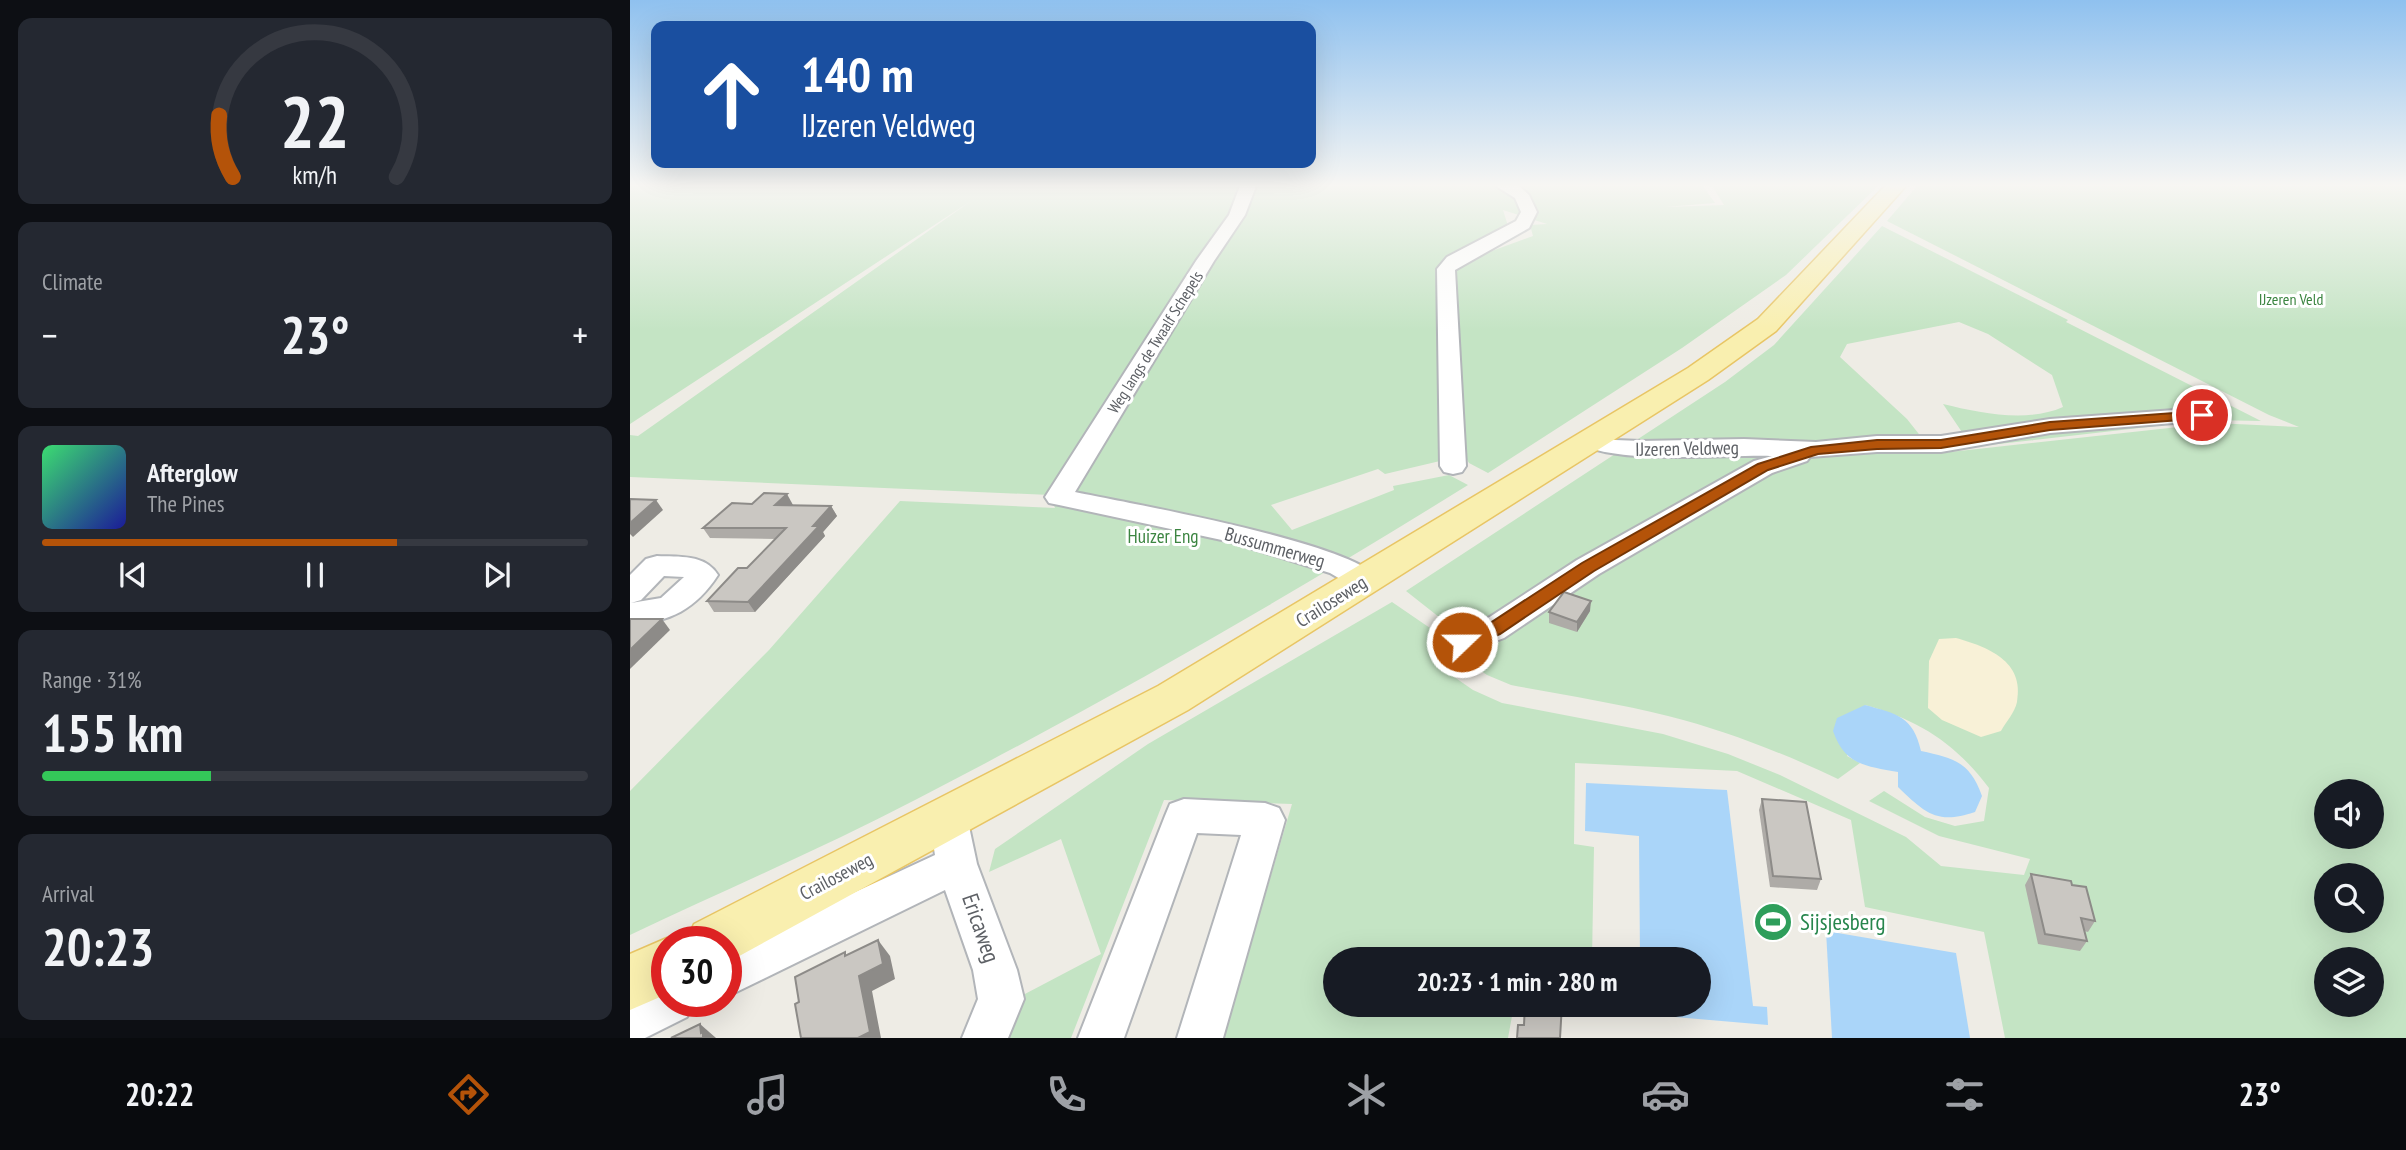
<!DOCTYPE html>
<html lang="en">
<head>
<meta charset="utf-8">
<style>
	body { margin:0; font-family:"PT Sans Narrow",sans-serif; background:#242831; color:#f1f3f6; height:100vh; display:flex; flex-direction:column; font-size:26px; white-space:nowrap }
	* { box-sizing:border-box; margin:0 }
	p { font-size:23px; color:#9ea1a6 }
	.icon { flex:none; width:38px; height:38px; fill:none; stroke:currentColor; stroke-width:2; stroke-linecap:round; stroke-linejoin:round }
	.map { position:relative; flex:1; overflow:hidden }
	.details { display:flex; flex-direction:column; gap:18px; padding:18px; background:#0d0f14; width:630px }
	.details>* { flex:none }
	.guide { position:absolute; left:21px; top:21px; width:665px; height:147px; border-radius:14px; box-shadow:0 7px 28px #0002; background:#1a4fa0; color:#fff; overflow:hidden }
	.controls { position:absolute; left:1684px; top:779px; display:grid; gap:14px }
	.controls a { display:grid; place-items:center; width:70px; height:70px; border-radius:50%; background:#171b24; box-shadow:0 7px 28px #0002; font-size:35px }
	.speed { position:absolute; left:21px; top:926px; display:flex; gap:14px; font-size:35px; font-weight:700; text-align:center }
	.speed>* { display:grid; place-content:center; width:91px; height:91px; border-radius:50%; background:#171b24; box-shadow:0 7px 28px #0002; line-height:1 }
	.speed .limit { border:10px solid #d22; background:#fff; color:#111 }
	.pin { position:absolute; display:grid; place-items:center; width:60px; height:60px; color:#fff; margin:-30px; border:4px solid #fff; border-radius:50%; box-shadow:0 2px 7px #0007 }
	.me { position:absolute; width:77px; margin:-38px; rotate:68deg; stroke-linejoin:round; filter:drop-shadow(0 0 5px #0008) }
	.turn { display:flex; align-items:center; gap:24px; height:147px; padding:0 35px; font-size:32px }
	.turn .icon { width:91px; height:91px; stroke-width:2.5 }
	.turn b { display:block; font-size:49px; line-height:60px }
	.big { font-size:52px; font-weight:800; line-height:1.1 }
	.details .widget { flex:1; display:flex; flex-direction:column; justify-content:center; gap:10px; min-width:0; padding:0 24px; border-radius:14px; background:#242831 }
	.details .dial { align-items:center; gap:0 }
	.dial svg { height:182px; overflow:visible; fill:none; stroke:#363941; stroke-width:7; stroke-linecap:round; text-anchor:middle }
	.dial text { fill:#f1f3f6; stroke:none }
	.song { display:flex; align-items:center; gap:21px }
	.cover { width:84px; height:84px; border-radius:10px; background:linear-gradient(135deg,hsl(140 70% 55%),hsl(240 70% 35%)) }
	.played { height:7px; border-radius:4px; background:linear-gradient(90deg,#b45309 65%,#363941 65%) }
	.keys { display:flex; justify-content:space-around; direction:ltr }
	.heat { display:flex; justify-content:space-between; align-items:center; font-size:38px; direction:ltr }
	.charge { height:10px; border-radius:5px; background:linear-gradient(90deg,#34c759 31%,#363941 0) }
	.trip { position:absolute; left:693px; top:947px; width:388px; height:70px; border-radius:35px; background:#171b24; box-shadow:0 7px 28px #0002; font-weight:800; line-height:70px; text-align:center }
	.menu { display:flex; height:112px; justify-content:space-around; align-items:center; background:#090b0e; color:#9ea1a6 }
	.menu .icon { width:49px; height:49px }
	.menu .selected { color:#b45309 }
	.menu b { font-size:32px; color:#f1f3f6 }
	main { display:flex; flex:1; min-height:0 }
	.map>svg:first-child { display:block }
	.green { fill:#c4e4c4; fill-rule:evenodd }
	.sand { fill:#f8f1d7 }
	.water { fill:#aad5f9 }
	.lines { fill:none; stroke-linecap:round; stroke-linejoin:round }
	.minor-casing { stroke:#b2b5b9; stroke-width:4 }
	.major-casing { stroke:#e8c565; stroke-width:3 }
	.minor { fill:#fff; fill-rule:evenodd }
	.major { fill:#f9efaf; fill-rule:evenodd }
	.wall { fill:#aeaba7 }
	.shaded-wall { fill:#8d8b88 }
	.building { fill:#cac7c2; stroke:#8d8b88; stroke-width:2 }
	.route { fill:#b45309; stroke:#753606; stroke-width:2 }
	.labels { text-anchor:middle; stroke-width:6; stroke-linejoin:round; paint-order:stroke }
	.far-park-label { font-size:16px; fill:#3c8541; stroke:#fff }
	.far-street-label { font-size:16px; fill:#5d6065; stroke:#fff }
	.street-label { font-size:19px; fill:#5d6065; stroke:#fff }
	.park-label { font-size:19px; fill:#3c8541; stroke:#fff }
	.near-leisure-label { font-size:23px; fill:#27864d; stroke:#fff; text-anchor:start }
	.near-street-label { font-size:23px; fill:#5d6065; stroke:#fff }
</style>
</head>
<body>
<main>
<section class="details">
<div class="widget dial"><svg viewBox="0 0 100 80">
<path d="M14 69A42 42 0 1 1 86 69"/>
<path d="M14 69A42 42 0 0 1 8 42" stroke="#b45309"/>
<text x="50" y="56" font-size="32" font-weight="700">22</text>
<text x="50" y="72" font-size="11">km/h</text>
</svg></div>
<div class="widget"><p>Climate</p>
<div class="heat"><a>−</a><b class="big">23°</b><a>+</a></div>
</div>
<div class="widget">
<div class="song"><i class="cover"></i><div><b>Afterglow</b><p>The Pines</p></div></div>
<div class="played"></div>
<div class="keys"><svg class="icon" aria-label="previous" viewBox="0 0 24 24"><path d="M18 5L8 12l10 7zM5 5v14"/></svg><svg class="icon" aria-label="pause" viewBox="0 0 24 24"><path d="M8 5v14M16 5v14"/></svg><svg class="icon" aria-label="next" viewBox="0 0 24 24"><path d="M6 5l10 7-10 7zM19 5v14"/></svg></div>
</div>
<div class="widget"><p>Range · 31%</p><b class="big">155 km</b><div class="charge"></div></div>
<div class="widget"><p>Arrival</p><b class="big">20:23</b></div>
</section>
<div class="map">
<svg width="1776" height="1038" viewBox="0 0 1776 1038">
	<rect width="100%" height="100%" fill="#eeece5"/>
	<g class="green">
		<path d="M 0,186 L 1073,186 L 1085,203 L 1035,207 L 1094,205 L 1082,186 L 1248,186 L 1156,275 L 1052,348 L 858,473 L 839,463 L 834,455 L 826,268 L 859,252 L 903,236 L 900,225 L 917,224 L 873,210 L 878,226 L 815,261 L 808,394 L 810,461 L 755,474 L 748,469 L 641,505 L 662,530 L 764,490 L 763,486 L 819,475 L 838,485 C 658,597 475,702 287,799 C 193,848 95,890 0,935 L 0,791 L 139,650 L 270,501 L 425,508 L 420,495 L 0,477 L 0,435 L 8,436 L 341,201 L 0,424 Z"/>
		<path d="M 1287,186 L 1776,186 L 1776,1038 L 1375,1038 L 1354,932 L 1235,907 L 1221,820 L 1107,771 L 945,763 L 944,844 L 964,847 L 962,959 L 705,959 L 705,1004 L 884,1005 L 878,1038 L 593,1038 L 662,804 L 534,800 L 441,1038 L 376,1038 L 393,995 L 471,954 L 431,839 L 359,872 L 365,849 L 518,744 L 762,602 L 819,641 L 817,672 L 843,690 L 872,703 L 1033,734 L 1098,754 L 1150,775 L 1276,837 L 1311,866 L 1394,875 L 1400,859 L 1309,836 L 1239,801 L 1254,791 L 1295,817 L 1325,826 L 1354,821 L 1359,788 C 1325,743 1289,720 1235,705 L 1217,756 L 1230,763 L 1208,779 C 1153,753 1097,731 1038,716 C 987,703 934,695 881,685 L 857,675 L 835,660 L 828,632 L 776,591 L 1095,382 L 1144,345 L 1252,226 L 1438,320 L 1436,322 L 1631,421 L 1579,420 L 1342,447 L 1313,404 C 1350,413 1397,423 1433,407 L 1422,375 L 1358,334 L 1329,322 L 1217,344 L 1210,357 L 1277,419 L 1296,443 L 1292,444 L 1302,454 L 1585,423 L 1669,427 L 1639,415 L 1257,221 ZM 1696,791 L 1741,791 L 1741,836 L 1696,836 ZM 1696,875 L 1741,875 L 1741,920 L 1696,920 ZM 1696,959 L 1741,959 L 1741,1004 L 1696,1004 Z"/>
	</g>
	<path class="sand" d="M 1326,638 C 1358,647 1395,661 1387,702 C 1385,712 1376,722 1371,731 L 1351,737 L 1312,720 L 1298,708 L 1299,661 L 1309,639 Z"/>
	<g class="water">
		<path d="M 1235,705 C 1267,714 1283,716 1291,751 C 1324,758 1340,762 1352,796 L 1345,812 C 1307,825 1295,813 1268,787 L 1268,772 C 1235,766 1215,765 1203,731 L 1207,718 Z"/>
		<polygon points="956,783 1097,790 1123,1006 1137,1007 1138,1025 1010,1014 1010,1005 1069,1004 1069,959 1010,959 1009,836 955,831"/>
		<polygon points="1196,931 1326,953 1340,1038 1202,1038"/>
	</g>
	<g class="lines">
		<defs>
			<g id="minor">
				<path d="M 610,186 L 626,186 L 615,215 L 584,261 L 445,492 C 497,503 727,543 750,580 L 746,587 L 735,590 L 724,587 L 700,573 L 601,542 L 429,505 L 419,503 L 415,497 L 566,261 L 599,215 Z"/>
				<polygon points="866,186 889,186 899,195 907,212 899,228 825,270 836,466 832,472 823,474 814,472 810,466 807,269 817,257 886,221 891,212 885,198"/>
				<path d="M 1572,408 L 1581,410 L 1584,415 L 1581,420 L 1420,433 L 1311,452 L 1247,452 L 1180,457 L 1177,461 L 1142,473 L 969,574 L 874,638 L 832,654 L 821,650 L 816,642 L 821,634 L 852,622 L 947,560 L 1124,461 L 1142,456 C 1107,454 967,466 949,440 L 953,435 L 962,432 L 985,440 L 1011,441 L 1114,439 L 1186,442 L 1247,436 L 1311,436 L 1420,419 Z"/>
				<path d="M 27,556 C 49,557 75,554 88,575 C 66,609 40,622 0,625 L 0,575 L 16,559 ZM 34,576 L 54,577 L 31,598 L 1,603 L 11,600 Z"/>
				<polygon points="554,799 635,803 649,808 655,820 593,1038 547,1038 611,835 567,833 494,1038 448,1038 535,816 540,804"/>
				<polygon points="318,800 332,805 337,817 347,864 387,970 394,999 378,1038 332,1038 348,999 343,970 315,890 96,997 96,952 305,855 299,817 304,805"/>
				<polygon points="37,980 37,1001 64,1001 57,1017 15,1038 0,1038 0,997"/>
			</g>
			<g id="major">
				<polygon points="1255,186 1276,186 1146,331 1078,380 558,710 102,960 96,963 96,942 56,942 64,924 528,686 1058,368 1128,319"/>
				<polygon points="37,938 46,942 37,942 37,994 0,1010 0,954"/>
			</g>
		</defs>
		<use href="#minor" class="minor-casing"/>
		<use href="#major" class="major-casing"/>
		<use href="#minor" class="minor"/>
		<use href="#major" class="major"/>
	</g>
	<g class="wall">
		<polygon points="163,505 162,506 201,506 207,516 193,532 195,536 125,612 84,612 77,601 117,568 146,539 80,538 73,528"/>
		<polygon points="960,611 947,632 919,623 919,612"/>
		<polygon points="1132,799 1191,879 1187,890 1140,887 1129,810"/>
		<polygon points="1401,874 1442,885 1465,921 1458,932 1454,931 1457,941 1450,951 1408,944 1395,885"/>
	</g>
	<g class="shaded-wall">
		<polygon points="157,494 163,505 152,516 145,505"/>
		<polygon points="26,500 33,510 3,537 0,534 0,523"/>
		<polygon points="201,506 207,516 193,532 195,536 125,612 118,602 183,526"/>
		<polygon points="961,601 960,611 947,632 947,622"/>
		<polygon points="32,619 40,630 0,669 0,650"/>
		<polygon points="248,940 260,956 265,979 242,991 251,1038 228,1038 229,976"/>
		<polygon points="70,1024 86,1038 73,1038 71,1033"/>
	</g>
	<g class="building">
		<polygon points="134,493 157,494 145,505 201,506 183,526 189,526 118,602 77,601 108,568 117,568 156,528 73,528 102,503 122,504"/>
		<polygon points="0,499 26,500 0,523"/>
		<polygon points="934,592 961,601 947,622 919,612"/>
		<polygon points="0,619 32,619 0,650"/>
		<polygon points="1132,799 1176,802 1191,879 1143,876"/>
		<polygon points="1401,874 1441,881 1442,885 1456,887 1465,921 1451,918 1457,941 1415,934"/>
		<polygon points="248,940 253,964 229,976 240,1032 228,1038 171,1038 165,1004 169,1002 165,977 215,952 215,956"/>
		<polygon points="895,1004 932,1004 930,1038 887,1038 888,1025 894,1025"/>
		<polygon points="70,1024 71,1033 73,1032 73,1038 41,1038"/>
	</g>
	<linearGradient id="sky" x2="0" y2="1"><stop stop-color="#8fc1ef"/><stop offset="0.56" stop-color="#f7f6f3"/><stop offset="1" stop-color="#f7f6f3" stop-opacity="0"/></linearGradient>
	<rect width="1776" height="331" fill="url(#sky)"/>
	<polygon class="route" points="1572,411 1578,415 1576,418 1420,430 1311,448 1247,449 1188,454 1138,470 964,571 870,634 832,649 826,647 823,642 826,638 857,625 952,563 1128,464 1181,447 1247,440 1311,440 1420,422"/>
	<defs>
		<symbol id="stadium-disc" viewBox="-11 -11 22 22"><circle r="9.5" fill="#2e9e5b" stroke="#fff"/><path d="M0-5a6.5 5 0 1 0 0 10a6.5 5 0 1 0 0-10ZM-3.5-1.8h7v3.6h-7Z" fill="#fff"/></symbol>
	</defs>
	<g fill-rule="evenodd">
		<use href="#stadium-disc" x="1121" y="900" width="44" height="44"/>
	</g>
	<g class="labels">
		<g class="far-park-label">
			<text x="1661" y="305">IJzeren Veld</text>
		</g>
		<g class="far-street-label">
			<text transform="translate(525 342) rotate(-58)" y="6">Weg langs de Twaalf Schepels</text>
		</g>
		<g class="street-label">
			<text transform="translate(1057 448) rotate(-1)" y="7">IJzeren Veldweg</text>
			<text transform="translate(645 547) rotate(16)" y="7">Bussummerweg</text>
			<text transform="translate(701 601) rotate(-32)" y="7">Crailoseweg</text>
			<text transform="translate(206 876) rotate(-28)" y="7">Crailoseweg</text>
		</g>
		<g class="park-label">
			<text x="533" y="543">Huizer Eng</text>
		</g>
		<g class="near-leisure-label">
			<text x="1170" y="930">Sijsjesberg</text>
		</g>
		<g class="near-street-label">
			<text transform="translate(351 928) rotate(71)" y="8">Ericaweg</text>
		</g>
	</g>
</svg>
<div class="controls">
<a><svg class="icon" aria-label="sound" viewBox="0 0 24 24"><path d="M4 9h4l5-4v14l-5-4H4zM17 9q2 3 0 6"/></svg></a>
<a><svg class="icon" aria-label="search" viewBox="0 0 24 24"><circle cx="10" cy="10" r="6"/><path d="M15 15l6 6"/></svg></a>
<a><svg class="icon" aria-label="layers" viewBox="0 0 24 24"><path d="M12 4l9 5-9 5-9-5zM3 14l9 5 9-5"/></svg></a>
</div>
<div class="speed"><div class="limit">30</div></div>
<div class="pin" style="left:1572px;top:415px;background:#d93025"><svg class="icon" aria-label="arrive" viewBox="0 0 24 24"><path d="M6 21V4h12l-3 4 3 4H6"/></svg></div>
<svg class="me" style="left:832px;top:642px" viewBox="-20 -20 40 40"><circle r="17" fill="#b45309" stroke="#fff" stroke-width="3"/><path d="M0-11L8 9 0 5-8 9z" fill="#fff"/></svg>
<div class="trip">20:23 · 1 min · 280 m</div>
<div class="guide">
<div class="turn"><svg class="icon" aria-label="ahead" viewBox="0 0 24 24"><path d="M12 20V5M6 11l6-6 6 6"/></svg><div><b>140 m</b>IJzeren Veldweg</div></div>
</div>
</div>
</main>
<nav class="menu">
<b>20:22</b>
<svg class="icon selected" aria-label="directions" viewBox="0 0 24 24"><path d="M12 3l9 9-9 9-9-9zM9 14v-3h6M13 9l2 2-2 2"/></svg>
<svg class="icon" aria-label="music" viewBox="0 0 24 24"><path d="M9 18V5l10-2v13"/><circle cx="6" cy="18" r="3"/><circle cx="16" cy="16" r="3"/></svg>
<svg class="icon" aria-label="phone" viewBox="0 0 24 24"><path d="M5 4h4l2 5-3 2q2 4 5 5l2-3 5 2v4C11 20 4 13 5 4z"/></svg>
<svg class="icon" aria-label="climate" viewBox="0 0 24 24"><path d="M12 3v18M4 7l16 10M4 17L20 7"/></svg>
<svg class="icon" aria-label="car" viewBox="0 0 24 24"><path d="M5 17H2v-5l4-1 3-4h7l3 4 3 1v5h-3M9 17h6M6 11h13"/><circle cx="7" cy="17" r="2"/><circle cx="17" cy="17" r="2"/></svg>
<svg class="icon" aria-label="filters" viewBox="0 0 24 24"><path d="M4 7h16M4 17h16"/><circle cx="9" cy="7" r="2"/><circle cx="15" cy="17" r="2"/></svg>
<b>23°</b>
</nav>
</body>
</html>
